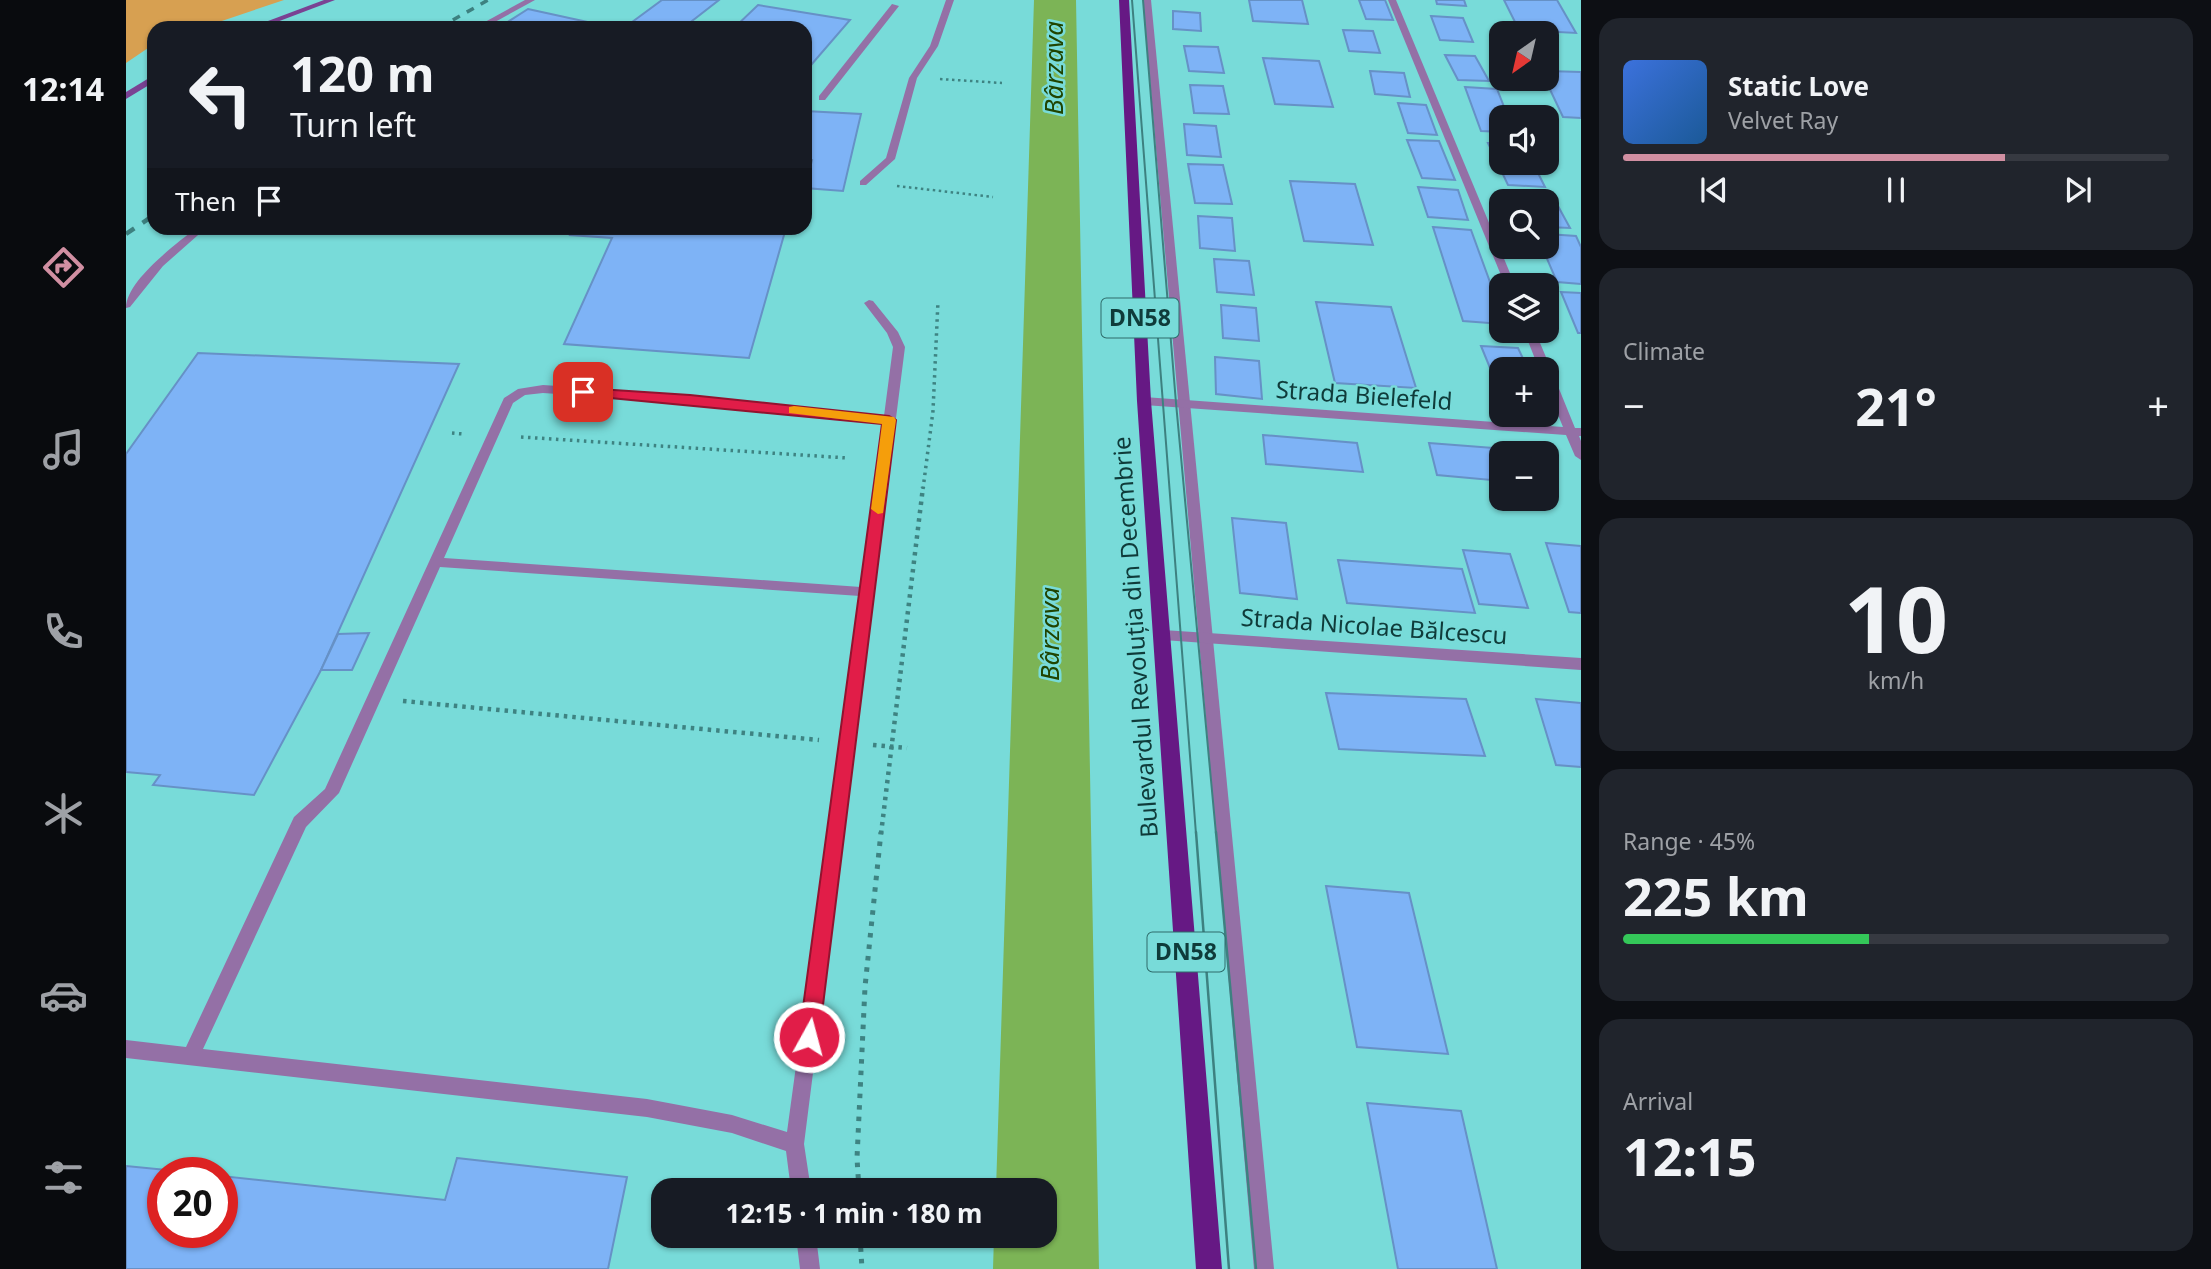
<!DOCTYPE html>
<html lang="en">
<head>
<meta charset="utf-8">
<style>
	body { margin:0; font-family:"Noto Sans",sans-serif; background:#20242c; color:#f1f3f6; height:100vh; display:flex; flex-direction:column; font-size:26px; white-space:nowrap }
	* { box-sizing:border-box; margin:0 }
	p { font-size:23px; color:#9ea1a6 }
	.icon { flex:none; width:38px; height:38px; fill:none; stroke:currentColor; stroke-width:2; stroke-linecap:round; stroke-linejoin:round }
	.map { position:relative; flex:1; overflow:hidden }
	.side { display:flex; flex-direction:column; gap:18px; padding:18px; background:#0d0f14; width:630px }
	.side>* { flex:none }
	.top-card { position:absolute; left:21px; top:21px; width:665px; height:214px; border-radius:21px; box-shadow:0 2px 5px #0004; background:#171b24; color:#f1f3f6; overflow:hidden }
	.needle { width:46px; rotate:214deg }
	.buttons { position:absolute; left:1363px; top:21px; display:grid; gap:14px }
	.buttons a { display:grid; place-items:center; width:70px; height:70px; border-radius:14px; background:#171b24; box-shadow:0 2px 5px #0004; font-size:35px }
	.speed { position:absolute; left:21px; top:1157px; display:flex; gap:14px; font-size:35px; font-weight:700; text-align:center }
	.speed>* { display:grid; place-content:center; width:91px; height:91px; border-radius:50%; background:#171b24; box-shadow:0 2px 5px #0004; line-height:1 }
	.speed .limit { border:10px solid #d22; background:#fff; color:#111 }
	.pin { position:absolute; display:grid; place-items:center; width:60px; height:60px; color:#fff; margin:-30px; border-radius:14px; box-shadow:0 4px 10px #0006 }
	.me { position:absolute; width:77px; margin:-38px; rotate:7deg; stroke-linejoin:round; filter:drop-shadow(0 0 5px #0008) }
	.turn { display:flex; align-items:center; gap:24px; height:147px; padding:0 28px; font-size:32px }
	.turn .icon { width:91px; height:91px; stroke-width:2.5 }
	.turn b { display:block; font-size:49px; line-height:60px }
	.then { display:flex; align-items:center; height:66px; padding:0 28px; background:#0003; gap:14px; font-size:26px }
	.big { font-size:52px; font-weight:700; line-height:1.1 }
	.side .card { flex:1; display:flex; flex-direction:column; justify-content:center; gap:10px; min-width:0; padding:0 24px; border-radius:21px; background:#20242c }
	.side .dial { align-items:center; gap:0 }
	.dial b { font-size:91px; line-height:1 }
	.song { display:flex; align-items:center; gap:21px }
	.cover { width:84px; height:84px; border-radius:10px; background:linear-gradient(135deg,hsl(220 70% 55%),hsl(210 70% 35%)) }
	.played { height:7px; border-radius:4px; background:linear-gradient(90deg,#d18fa2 70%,#363941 70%) }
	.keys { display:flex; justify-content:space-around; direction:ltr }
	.heat { display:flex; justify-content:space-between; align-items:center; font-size:38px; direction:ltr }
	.charge { height:10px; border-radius:5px; background:linear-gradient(90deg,#34c759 45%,#363941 0) }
	.trip { position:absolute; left:525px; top:1178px; width:406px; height:70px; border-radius:21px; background:#171b24; box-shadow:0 2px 5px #0004; font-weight:700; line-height:70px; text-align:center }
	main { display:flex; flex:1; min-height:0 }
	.menu { display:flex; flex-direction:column; width:126px; justify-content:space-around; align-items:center; background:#090b0e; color:#9ea1a6 }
	.menu .icon { width:49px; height:49px }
	.menu .on { color:#d18fa2 }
	.menu b { font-size:32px; color:#f1f3f6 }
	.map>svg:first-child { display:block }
	.green { fill:#d7a051 }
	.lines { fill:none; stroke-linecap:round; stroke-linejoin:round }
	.river { fill:#7cb456; fill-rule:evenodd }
	.building { fill:#7eb3f6; stroke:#6691c6; stroke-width:2 }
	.path-far3 { stroke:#3e8382; stroke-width:2.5; stroke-dasharray:2.5 3.5; stroke-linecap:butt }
	.path-far2 { stroke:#3e8382; stroke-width:3.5; stroke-dasharray:2.5 4.5; stroke-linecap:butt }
	.path-far1 { stroke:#3e8382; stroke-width:4.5; stroke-dasharray:3.5 5; stroke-linecap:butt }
	.path { stroke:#3e8382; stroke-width:5; stroke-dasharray:4.5 7; stroke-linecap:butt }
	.lane { fill:#9470a6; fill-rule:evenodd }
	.street { fill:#9470a6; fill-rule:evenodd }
	.secondary { fill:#7a4293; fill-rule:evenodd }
	.primary { fill:#661984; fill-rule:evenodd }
	.tram-far1 { stroke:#3d8180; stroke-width:2 }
	.tram { stroke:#3d8180; stroke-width:2.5 }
	.rail-far1 { stroke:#3d8180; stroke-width:3.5; stroke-dasharray:8 8; stroke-linecap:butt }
	.rail { stroke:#3d8180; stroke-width:4.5; stroke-dasharray:10 10; stroke-linecap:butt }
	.route { fill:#e11d48; stroke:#92132f; stroke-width:2 }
	.slow { fill:#f59e0b }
	.labels { text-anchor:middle; stroke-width:5; stroke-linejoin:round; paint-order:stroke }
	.shield { fill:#78dbd9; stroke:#2e6b6a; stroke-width:2 }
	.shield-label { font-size:23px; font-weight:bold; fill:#0f3b3a }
	.street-label { font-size:24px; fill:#0f3b3a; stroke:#78dbd9 }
	.water-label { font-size:26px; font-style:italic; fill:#204400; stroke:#78dbd9 }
</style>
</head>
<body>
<main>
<nav class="menu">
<b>12:14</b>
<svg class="icon on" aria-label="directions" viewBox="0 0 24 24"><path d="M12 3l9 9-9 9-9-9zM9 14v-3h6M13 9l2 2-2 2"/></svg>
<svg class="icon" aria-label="music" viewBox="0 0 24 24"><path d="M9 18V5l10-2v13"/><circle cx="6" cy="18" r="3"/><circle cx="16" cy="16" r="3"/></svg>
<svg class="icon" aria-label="phone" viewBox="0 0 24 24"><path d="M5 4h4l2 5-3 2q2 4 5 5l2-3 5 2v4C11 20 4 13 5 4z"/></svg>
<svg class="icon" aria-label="climate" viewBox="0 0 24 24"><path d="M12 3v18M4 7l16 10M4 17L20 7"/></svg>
<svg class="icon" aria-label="car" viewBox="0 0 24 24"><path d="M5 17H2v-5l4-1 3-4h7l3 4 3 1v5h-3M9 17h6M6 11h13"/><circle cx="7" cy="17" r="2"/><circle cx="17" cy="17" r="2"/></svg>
<svg class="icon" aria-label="filters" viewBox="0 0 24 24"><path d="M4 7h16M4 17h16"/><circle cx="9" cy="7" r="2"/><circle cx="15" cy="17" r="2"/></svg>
</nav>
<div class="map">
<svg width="1455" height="1269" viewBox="0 0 1455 1269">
	<rect width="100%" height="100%" fill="#78dbd9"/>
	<polygon class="green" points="0,0 158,0 75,28 28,28 28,44 0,63"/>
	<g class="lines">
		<polygon class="river" points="908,0 950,0 973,1269 867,1269 868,1236 919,1236 919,1190 870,1190"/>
	</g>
	<g class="building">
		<polygon points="536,0 593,0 557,28 498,28"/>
		<polygon points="1123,0 1176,0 1182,24 1127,21"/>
		<polygon points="1233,0 1259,0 1267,20 1240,19"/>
		<polygon points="1310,0 1338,0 1340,6 1311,4"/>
		<polygon points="1378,0 1431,0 1450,33 1393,30"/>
		<polygon points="632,5 724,20 679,72 679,28 608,28"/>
		<polygon points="402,9 489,28 390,28 377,25"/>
		<polygon points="1047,11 1074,13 1075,31 1047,29"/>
		<polygon points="1305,16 1337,18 1347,42 1314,40"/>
		<polygon points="1217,30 1247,31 1254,53 1223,51"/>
		<polygon points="1058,46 1092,47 1098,73 1063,71"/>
		<polygon points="1319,55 1349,56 1363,81 1332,80"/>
		<polygon points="1137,58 1193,61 1207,107 1149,104"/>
		<polygon points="1244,71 1278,73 1284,97 1249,94"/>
		<polygon points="1421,71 1455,72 1455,118 1437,117 1419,79 1421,79"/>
		<polygon points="1064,85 1097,86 1103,114 1068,113"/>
		<polygon points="1339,87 1371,89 1382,117 1376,117 1376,132 1355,131"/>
		<polygon points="1272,103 1300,105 1311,135 1282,133"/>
		<polygon points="679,111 735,114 717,191 679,188 686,160 679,159"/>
		<polygon points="1058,124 1090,126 1095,157 1061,155"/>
		<polygon points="1281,140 1313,141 1329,180 1296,178"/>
		<polygon points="1362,143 1376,143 1376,163 1407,163 1419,187 1382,185"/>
		<polygon points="1062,164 1097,165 1106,204 1069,203"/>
		<polygon points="1164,181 1229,184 1247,245 1178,241"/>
		<polygon points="1292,187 1332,190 1342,220 1302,217"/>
		<polygon points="1391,193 1426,195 1444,228 1421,227 1421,201 1395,201"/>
		<polygon points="1072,216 1106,218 1109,251 1074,248"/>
		<polygon points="1307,227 1345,230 1376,315 1376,324 1337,321"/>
		<polygon points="447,228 660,228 623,358 438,344 486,238 444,235"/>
		<polygon points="1421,234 1450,236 1455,247 1455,284 1431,282 1416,247 1421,247"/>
		<polygon points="1088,259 1123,261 1128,295 1091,292"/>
		<polygon points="1435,292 1455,293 1455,333 1452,333"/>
		<polygon points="1190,302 1265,307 1290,388 1209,383"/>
		<polygon points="1095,305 1130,308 1133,341 1097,338"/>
		<polygon points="1355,346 1392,348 1402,369 1376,369 1376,397"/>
		<polygon points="72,353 333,364 195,670 128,795 27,785 34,775 0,772 0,454"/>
		<polygon points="1089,357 1133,361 1136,399 1090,394"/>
		<polygon points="1137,435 1231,443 1237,472 1140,464"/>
		<polygon points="1303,443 1408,451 1409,453 1376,453 1376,481 1311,475"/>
		<polygon points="1106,518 1160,523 1171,599 1114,593"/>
		<polygon points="1420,543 1455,546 1455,613 1443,612"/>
		<polygon points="1337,550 1384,554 1402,608 1353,604"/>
		<polygon points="1212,560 1336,569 1349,613 1221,603"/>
		<polygon points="243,633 226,670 195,670 212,634"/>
		<polygon points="1200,693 1340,699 1359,756 1213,749"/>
		<polygon points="1410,699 1455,703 1455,767 1430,765"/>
		<polygon points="1200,886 1283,893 1322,1054 1231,1047"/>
		<polygon points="1241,1103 1335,1111 1371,1269 1272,1269"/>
		<polygon points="331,1158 501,1177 482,1269 0,1269 0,1166 61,1172 37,1172 37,1232 96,1232 96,1176 319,1200"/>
	</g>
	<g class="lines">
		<g class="path-far3">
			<polyline points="814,79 876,83"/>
			<polyline points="771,186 867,197"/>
		</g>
		<g class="path-far2">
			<polyline points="326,433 337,434"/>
			<polyline points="395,437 722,458"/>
			<polyline points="797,489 807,411 812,301"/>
		</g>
		<g class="path-far1">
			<polyline points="277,701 693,740"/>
			<polyline points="747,745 781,748"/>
			<polyline points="755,834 797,487"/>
		</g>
		<g class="path">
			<polyline points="733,1190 731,1158 739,987 755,832"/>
			<polyline points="734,1236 736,1269"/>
		</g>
		<g class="lane">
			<polygon points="399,0 409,0 358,28 348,28"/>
			<polygon points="820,0 828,0 812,46 791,78 769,159 740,185 734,185 734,181 760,158 783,78 804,46"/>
			<polygon points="1017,0 1025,0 1148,1269 1128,1269"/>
			<polygon points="766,4 773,6 699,100 693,100 693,96"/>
			<path d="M 70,228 L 80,228 L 37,266 L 4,307 L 0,308 C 0,281 49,245 70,228 Z"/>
			<path d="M 743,300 L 747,301 L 772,332 L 779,347 L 678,1144 L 685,1190 L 665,1190 L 660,1151 L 606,1133 L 521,1117 L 0,1058 L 0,1040 L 60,1047 L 168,817 L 199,789 L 378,398 L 392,389 L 417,385 L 564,395 L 758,416 L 767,347 L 761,333 L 738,303 ZM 417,393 L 564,403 L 757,423 L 735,587 L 318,558 L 387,403 L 399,395 ZM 314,567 L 734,596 L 661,1132 L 606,1115 L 521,1099 L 77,1049 L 180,827 L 213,793 Z"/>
			<polygon points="670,1236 690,1236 694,1269 674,1269"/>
		</g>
		<g class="street">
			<polygon points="1262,0 1270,0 1389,285 1379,285"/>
			<polygon points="1398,331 1409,331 1425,369 1423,371 1427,374 1449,428 1455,428 1455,436 1453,436 1455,441 1455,460 1449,456 1440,435 1018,405 1012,401 1018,397 1437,427 1421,388 1421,369 1413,369"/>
			<polygon points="1037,630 1455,658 1455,670 1037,640 1030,635"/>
		</g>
		<g class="secondary">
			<polygon points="198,0 209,0 135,28 123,28"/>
			<polygon points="28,75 28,82 0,99 0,92"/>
		</g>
		<polygon class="primary" points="993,0 1003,0 1025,401 1096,1269 1070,1269 1011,401"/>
		<g class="tram-far1">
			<polyline points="1006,0 1070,834"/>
			<polyline points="1017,0 1050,403 1090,834"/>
		</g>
		<g class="tram">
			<polyline points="1070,832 1103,1269"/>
			<polyline points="1090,832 1130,1269"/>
		</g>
		<g class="rail-far1">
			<polyline points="313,28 362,0"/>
			<polyline points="26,217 28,215"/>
		</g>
		<polyline class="rail" points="0,234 28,215"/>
	</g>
	<polygon class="route" points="457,388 564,395 763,416 770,420 693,1037 690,1044 683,1047 676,1044 673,1037 756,424 453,395 451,392"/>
	<polygon class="slow" points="668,406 768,417 770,420 757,513 752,514 745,509 756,424 663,413 663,407"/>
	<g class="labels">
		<g class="shield">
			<rect x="975.5" y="298.5" width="77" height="39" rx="5"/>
			<rect x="1021.5" y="932.5" width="77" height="39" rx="5"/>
		</g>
		<g class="shield-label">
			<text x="1014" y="326">DN58</text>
			<text x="1060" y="960">DN58</text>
		</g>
		<g class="street-label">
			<text transform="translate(1238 396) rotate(4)" y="8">Strada Bielefeld</text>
			<text transform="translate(1248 627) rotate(4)" y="8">Strada Nicolae Bălcescu</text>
			<text transform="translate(1010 637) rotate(-94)" y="8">Bulevardul Revoluția din Decembrie</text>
		</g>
		<g class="water-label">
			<text transform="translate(928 68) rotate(-90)" y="9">Bârzava</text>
			<text transform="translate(924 634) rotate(-90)" y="9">Bârzava</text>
		</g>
	</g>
</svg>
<div class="buttons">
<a><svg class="needle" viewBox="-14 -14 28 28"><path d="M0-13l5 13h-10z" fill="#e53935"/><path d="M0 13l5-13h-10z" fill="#9ea1a6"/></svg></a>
<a><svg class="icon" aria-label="sound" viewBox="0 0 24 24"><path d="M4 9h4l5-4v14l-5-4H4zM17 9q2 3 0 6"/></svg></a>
<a><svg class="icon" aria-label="search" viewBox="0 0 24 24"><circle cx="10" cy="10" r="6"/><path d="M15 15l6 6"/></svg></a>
<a><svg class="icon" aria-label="layers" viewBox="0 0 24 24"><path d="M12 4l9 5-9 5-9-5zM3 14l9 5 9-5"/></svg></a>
<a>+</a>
<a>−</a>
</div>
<div class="speed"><div class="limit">20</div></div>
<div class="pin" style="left:457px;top:392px;background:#d93025"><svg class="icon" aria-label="arrive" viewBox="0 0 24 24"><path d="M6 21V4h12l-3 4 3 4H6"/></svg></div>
<svg class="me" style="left:683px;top:1037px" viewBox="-20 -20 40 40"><circle r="17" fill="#e11d48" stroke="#fff" stroke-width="3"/><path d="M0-11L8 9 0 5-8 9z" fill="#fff"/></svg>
<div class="trip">12:15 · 1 min · 180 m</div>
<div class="top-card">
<div class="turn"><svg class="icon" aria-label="left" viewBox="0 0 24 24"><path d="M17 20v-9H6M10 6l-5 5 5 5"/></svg><div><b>120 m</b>Turn left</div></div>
<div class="then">Then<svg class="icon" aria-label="arrive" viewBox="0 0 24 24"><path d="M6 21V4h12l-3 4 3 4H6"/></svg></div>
</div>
</div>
<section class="side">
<div class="card">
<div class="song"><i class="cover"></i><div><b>Static Love</b><p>Velvet Ray</p></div></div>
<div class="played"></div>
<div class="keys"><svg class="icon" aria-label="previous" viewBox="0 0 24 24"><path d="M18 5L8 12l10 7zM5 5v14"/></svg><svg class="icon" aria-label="pause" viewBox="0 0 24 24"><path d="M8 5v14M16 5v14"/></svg><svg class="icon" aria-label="next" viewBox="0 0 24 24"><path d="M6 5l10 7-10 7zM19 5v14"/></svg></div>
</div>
<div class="card"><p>Climate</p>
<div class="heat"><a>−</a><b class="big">21°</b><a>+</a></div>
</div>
<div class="card dial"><b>10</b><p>km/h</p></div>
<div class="card"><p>Range · 45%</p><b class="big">225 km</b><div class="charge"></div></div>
<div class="card"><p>Arrival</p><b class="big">12:15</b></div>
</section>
</main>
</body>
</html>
